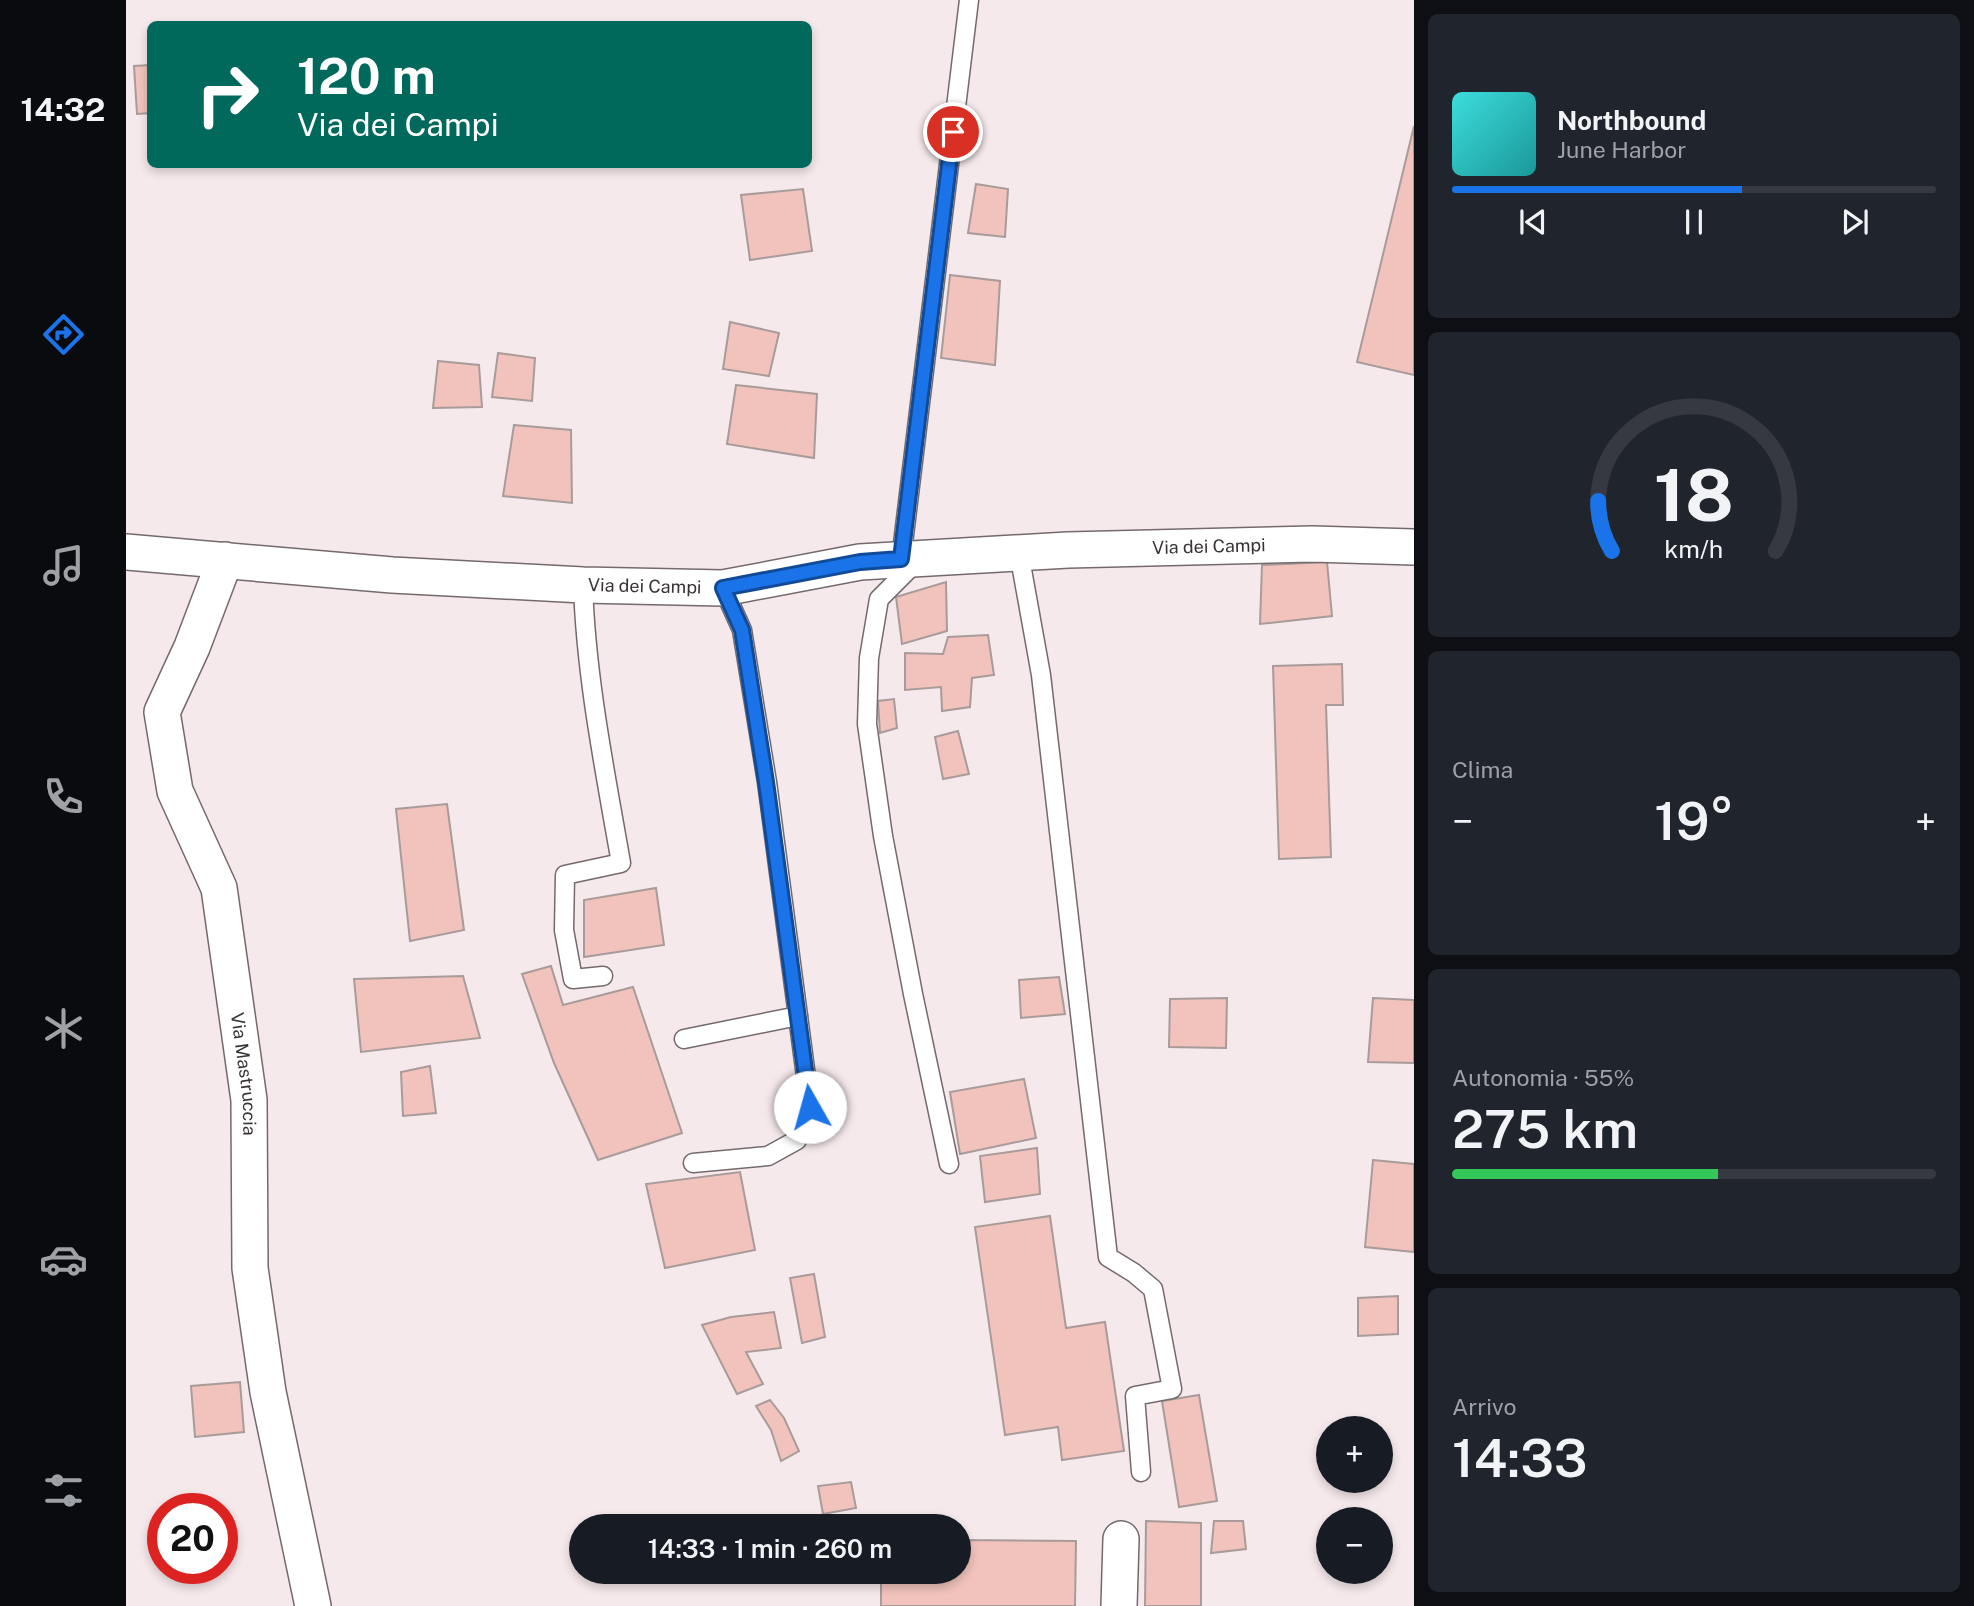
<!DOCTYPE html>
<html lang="it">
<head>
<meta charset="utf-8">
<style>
	body { margin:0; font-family:"Public Sans",sans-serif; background:#20242c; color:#f1f3f6; height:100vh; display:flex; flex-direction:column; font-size:26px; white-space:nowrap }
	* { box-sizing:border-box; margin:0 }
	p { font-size:23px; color:#9ea1a6 }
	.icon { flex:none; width:38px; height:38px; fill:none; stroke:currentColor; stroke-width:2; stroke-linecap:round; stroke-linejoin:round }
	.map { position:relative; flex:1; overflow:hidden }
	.details { display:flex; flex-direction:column; gap:14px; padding:14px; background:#0d0f14; width:560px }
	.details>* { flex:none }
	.banner { position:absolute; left:21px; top:21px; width:665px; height:147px; border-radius:10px; box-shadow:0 4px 10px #0003; background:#00695c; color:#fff; overflow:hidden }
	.fabs { position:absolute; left:1190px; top:1416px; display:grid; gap:14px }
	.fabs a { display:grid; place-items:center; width:77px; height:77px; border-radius:50%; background:#171b24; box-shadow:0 4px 10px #0003; font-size:35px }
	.speed { position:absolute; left:21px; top:1493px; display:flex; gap:14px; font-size:35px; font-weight:700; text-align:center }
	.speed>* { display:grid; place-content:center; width:91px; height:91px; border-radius:50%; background:#171b24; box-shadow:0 4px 10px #0003; line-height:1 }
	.speed .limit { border:10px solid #d22; background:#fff; color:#111 }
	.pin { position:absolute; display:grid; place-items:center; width:60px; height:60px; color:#fff; margin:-30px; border:4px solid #fff; border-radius:50%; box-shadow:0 2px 7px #0007 }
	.me { position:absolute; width:77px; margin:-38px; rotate:353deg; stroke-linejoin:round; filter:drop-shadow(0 0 5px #0008) }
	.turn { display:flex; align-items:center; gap:24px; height:147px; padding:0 35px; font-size:32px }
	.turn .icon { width:91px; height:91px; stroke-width:2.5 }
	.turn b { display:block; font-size:49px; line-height:60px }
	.big { font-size:52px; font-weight:600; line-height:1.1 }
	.details .tile { flex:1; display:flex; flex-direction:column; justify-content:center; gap:10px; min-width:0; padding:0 24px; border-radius:10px; background:#20242c }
	.details .dial { align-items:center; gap:0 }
	.dial svg { height:182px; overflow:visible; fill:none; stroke:#363941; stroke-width:7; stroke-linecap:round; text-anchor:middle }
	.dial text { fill:#f1f3f6; stroke:none }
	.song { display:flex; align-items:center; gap:21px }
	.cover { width:84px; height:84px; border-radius:10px; background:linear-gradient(135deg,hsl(180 70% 55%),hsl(180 70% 35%)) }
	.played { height:7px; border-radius:4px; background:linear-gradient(90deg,#1a73e8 60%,#363941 60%) }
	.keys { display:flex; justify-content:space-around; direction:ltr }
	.heat { display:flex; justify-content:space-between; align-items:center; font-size:38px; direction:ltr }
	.charge { height:10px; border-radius:5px; background:linear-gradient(90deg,#34c759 55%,#363941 0) }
	.trip { position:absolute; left:443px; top:1514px; width:402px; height:70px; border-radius:35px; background:#171b24; box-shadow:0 4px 10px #0003; font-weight:600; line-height:70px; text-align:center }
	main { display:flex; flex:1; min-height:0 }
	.menu { display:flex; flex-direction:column; width:126px; justify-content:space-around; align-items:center; background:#090b0e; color:#9ea1a6 }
	.menu .icon { width:49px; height:49px }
	.menu .on { color:#1a73e8 }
	.menu b { font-size:32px; color:#f1f3f6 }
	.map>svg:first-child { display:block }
	.building { fill:#f1c3bc; stroke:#a89b99; stroke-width:2 }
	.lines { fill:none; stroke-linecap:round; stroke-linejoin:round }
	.lane-casing { stroke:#74696c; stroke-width:21 }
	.street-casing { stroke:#74696c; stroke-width:38 }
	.lane { stroke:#fff; stroke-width:18 }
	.street { stroke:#fff; stroke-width:35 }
	.route-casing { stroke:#114b97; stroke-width:18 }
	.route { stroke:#1a73e8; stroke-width:12 }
	.labels { text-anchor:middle; stroke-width:7; stroke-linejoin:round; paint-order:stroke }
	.street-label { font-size:18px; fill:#383335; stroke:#f6e9ec }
</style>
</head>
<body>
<main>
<nav class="menu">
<b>14:32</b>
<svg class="icon on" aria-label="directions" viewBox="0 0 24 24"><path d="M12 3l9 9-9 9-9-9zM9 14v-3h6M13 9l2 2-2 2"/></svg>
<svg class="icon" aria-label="music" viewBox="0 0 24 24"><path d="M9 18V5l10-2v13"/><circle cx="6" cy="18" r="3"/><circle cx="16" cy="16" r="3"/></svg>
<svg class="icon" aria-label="phone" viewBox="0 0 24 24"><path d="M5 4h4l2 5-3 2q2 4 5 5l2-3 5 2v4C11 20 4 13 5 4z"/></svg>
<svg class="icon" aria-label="climate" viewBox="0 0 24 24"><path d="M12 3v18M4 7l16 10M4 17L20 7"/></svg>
<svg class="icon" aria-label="car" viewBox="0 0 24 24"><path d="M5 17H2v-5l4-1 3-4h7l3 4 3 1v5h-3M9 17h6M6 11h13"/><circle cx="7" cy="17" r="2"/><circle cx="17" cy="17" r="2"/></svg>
<svg class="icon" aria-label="filters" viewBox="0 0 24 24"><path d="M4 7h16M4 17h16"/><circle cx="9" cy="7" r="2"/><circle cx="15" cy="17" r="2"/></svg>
</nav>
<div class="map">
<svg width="1288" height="1606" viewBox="0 0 1288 1606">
	<rect width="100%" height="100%" fill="#f6e9ec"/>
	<g class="building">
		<polygon points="24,65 24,113 11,114 8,66"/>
		<polygon points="1288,126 1288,375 1231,362"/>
		<polygon points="850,184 882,189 879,237 842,233"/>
		<polygon points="677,189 686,251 624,260 615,195"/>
		<polygon points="824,275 874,281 869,365 815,358"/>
		<polygon points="604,322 653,333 643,376 597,369"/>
		<polygon points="372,353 409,358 406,401 366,397"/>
		<polygon points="312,361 353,365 356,407 307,408"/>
		<polygon points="610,385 691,394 688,458 601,444"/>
		<polygon points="388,425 445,430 446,503 377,496"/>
		<polygon points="1201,562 1206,616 1134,624 1136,565"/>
		<polygon points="820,582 821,631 776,644 770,597"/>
		<polygon points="862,635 868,675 846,678 844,707 816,711 815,687 779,690 779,653 817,654 822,637"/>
		<polygon points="1216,664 1217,705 1200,705 1205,857 1153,859 1147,666"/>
		<polygon points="768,699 771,728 754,733 752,701"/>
		<polygon points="832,731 843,774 817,779 809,737"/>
		<polygon points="321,804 338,930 284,941 270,809"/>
		<polygon points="530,888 538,945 458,957 458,900"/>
		<polygon points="425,966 437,1005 507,987 556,1133 472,1160 428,1063 396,974"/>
		<polygon points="337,976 354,1038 235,1052 228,979"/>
		<polygon points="933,977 939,1014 895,1018 893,980"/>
		<polygon points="1101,998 1100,1048 1043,1047 1044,999"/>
		<polygon points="1247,998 1288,1000 1288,1063 1242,1062"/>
		<polygon points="304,1066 310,1113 277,1116 275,1072"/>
		<polygon points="898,1079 910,1138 834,1154 824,1092"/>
		<polygon points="911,1148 914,1194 859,1202 854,1156"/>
		<polygon points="1247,1160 1288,1164 1288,1252 1239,1247"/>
		<polygon points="614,1172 629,1250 539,1268 520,1184"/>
		<polygon points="924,1216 940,1328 979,1322 998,1451 936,1460 932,1427 879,1435 849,1227"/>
		<polygon points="688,1274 699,1337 676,1343 664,1278"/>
		<polygon points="1272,1296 1272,1334 1232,1336 1232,1298"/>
		<polygon points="648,1312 655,1348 620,1352 637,1384 611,1394 576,1325 605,1317"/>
		<polygon points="114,1382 118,1432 69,1437 65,1386"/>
		<polygon points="1073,1395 1091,1501 1053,1507 1036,1401"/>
		<polygon points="644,1400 658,1418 673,1451 655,1461 645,1430 630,1406"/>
		<polygon points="725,1482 730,1508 697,1514 692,1486"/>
		<polygon points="1020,1521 1075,1523 1075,1606 1019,1606"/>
		<polygon points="1088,1521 1117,1521 1120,1549 1085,1553"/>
		<polygon points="833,1540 950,1541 949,1606 755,1606 755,1572 833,1572"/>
	</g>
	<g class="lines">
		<defs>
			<g id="lane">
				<polyline points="893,553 915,675 982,1257 1008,1273 1027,1289 1046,1389 1009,1396 1015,1472"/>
				<polyline points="775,560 843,0"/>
				<polyline points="790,562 753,599 743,658 741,724 757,836 787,994 823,1164"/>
				<path d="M 457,585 C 460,678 479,771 495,863 L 439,875 L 438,930 L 447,979 L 477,976"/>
				<polyline points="558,1039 672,1016 641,782 616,630 597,588"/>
				<polyline points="567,1163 642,1156 671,1140 684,1107 672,1016"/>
			</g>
			<g id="street">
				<path id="s1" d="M 0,552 L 266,575 L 457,585 L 597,588 L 734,562 L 942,550 L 1186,544 L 1288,547"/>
				<path id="s2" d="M 99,560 L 66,647 L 36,712 L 49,791 L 93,888 L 123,1100 L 124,1268 L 142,1392 L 187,1606"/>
				<polyline points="993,1606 995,1539"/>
			</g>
		</defs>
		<use href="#lane" class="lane-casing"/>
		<use href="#street" class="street-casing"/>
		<use href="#lane" class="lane"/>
		<use href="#street" class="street"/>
	</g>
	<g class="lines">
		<defs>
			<polyline id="route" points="684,1107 640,782 616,630 597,588 734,562 775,559 827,132"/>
		</defs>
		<use href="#route" class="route-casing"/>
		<use href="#route" class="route"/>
	</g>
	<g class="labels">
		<g class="street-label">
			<text dy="6" stroke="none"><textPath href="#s1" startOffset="1087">Via dei Campi</textPath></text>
			<text dy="6" stroke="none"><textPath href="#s1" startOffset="520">Via dei Campi</textPath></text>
			<text dy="6" stroke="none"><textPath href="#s2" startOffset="539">Via Mastruccia</textPath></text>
		</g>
	</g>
</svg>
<div class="fabs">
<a>+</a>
<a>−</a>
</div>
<div class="speed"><div class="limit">20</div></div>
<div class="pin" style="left:827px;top:132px;background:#d93025"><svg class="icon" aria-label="arrive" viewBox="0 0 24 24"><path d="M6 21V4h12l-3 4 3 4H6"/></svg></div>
<svg class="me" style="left:684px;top:1107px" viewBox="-20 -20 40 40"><circle r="19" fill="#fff"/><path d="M0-13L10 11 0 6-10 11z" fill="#1a73e8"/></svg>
<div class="trip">14:33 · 1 min · 260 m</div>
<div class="banner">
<div class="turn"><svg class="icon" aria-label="right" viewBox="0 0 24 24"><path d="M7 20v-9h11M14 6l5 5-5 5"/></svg><div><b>120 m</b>Via dei Campi</div></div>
</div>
</div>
<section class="details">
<div class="tile">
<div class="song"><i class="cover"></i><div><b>Northbound</b><p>June Harbor</p></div></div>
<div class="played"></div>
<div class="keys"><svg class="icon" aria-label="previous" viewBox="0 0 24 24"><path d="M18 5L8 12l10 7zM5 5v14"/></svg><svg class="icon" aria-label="pause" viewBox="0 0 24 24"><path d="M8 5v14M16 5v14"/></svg><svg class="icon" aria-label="next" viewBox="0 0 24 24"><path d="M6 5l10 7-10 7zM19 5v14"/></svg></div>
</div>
<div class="tile dial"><svg viewBox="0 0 100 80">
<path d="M14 69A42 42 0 1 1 86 69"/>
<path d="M14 69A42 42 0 0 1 8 47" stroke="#1a73e8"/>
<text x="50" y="56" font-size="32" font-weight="700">18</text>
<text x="50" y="72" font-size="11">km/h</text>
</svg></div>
<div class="tile"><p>Clima</p>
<div class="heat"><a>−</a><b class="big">19°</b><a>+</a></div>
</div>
<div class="tile"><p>Autonomia · 55%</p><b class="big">275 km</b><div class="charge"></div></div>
<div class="tile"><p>Arrivo</p><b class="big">14:33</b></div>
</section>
</main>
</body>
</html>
